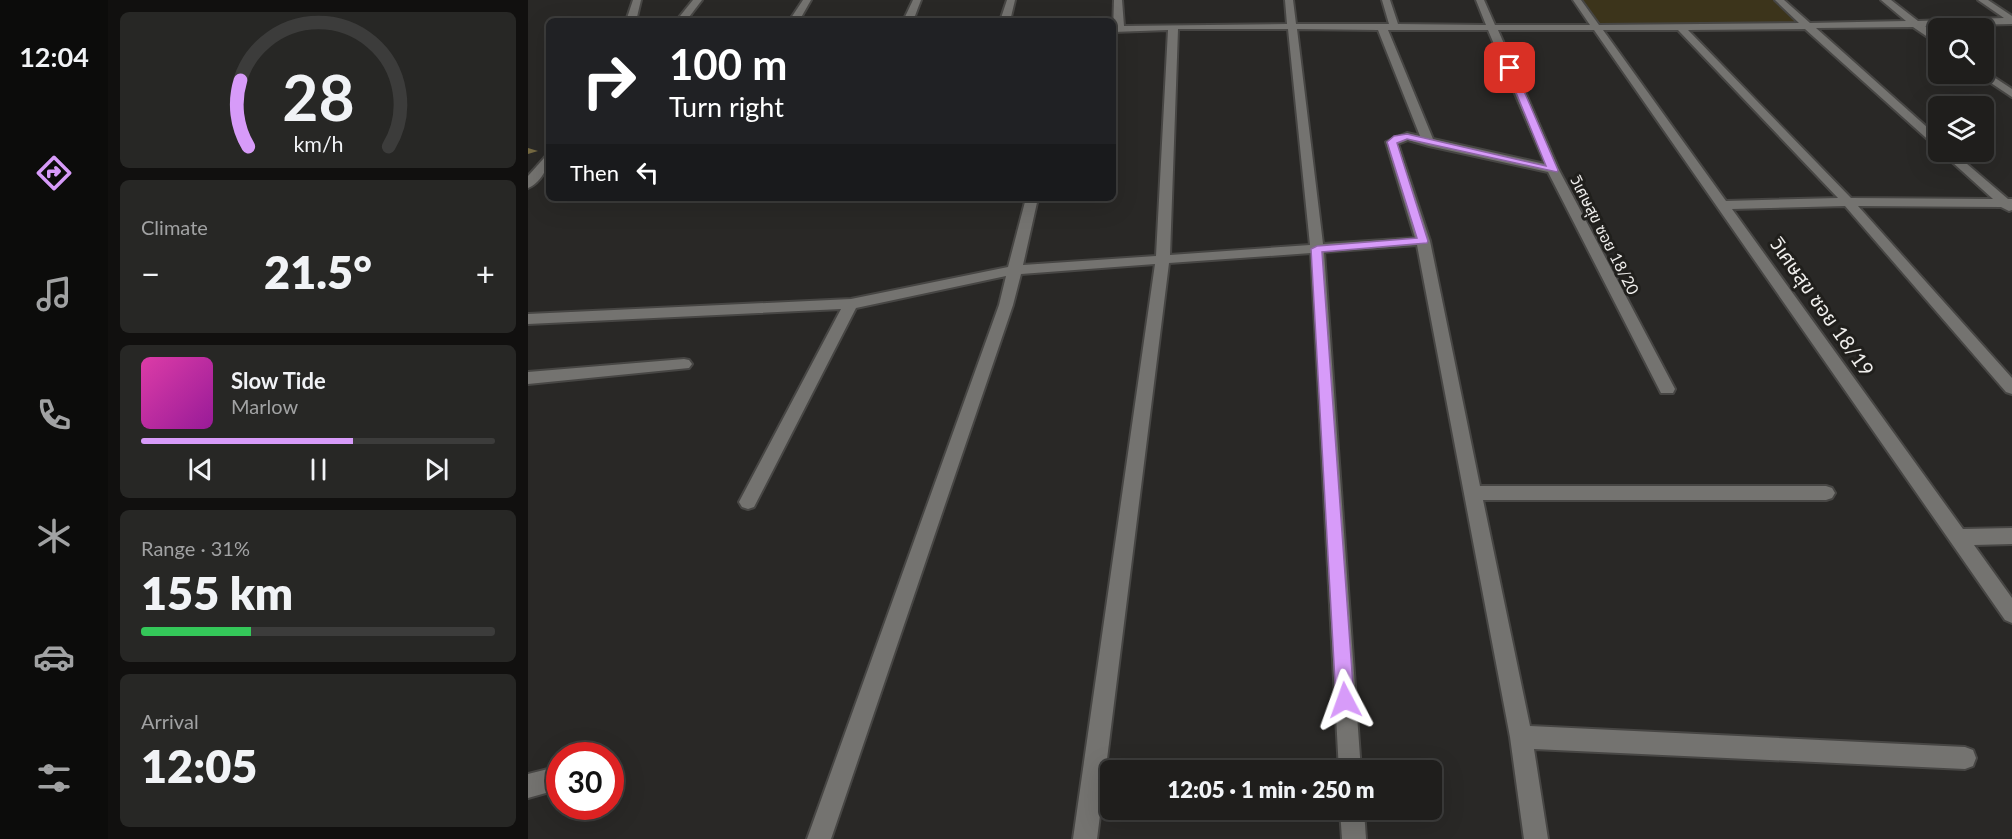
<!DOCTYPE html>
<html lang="en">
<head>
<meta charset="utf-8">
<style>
	body { margin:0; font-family:Lato,"Noto Sans Thai",sans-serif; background:#272725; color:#f1f3f6; height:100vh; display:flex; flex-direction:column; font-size:22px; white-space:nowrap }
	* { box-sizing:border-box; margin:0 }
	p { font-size:20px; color:#a1a2a3 }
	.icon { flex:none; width:33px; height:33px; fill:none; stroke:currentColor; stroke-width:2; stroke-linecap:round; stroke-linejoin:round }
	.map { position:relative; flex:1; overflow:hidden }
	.panel { display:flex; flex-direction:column; gap:12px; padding:12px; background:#11100f; width:420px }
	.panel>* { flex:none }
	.banner { position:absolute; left:18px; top:18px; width:570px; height:183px; border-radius:9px; box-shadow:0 6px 24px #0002,0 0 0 2px #3c3c3b; background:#202124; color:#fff; overflow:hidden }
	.controls { position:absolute; left:1400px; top:18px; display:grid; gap:12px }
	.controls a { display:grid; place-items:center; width:66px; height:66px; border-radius:9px; background:#1f1e1c; box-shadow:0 6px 24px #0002,0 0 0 2px #3c3c3b; font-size:30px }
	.speed { position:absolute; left:18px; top:742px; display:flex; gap:12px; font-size:30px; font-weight:700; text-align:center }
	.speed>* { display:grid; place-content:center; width:78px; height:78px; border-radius:50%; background:#1f1e1c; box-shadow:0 6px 24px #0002,0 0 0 2px #3c3c3b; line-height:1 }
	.speed .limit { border:9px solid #d22; background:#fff; color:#111 }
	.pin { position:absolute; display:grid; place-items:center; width:51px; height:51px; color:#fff; margin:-26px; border-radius:12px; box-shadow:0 3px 9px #0006 }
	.me { position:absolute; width:66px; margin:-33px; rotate:356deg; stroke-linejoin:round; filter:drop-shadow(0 0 4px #0008) }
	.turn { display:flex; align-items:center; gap:21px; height:126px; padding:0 24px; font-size:27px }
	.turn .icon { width:78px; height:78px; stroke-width:2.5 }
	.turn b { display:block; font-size:42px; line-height:51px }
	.then { display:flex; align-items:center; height:57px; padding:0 24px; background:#0003; gap:12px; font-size:22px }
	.big { font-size:45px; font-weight:800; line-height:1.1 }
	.panel .widget { flex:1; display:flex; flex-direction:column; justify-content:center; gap:9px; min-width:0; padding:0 21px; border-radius:9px; background:#272725 }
	.panel .dial { align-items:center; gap:0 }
	.dial svg { height:156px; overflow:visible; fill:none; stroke:#3c3c3b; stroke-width:7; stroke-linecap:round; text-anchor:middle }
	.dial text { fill:#f1f3f6; stroke:none }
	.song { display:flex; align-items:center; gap:18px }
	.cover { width:72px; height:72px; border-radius:9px; background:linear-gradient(135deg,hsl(320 70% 55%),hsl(300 70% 35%)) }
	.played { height:6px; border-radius:3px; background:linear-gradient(90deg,#d79bf9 60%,#3c3c3b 60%) }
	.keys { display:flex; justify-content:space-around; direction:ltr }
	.heat { display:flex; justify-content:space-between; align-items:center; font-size:33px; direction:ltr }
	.charge { height:9px; border-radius:4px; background:linear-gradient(90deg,#34c759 31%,#3c3c3b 0) }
	.trip { position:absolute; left:572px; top:760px; width:342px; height:60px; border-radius:9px; background:#1f1e1c; box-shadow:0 6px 24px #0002,0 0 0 2px #3c3c3b; font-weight:800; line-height:60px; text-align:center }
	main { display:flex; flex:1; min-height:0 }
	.tabs { display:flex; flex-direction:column; width:108px; justify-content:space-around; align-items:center; background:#0c0c0b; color:#a1a2a3 }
	.tabs .icon { width:42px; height:42px }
	.tabs .on { color:#d79bf9 }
	.tabs b { font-size:27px; color:#f1f3f6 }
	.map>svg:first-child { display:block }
	.green { fill:#3c341b }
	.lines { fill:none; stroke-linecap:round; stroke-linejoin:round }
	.stream { fill:#766a42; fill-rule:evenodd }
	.minor-casing { stroke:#474644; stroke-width:4 }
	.minor { fill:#747370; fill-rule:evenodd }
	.route { fill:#d79bf9; stroke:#8c65a2; stroke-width:1.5 }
	.labels { text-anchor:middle; stroke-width:6; stroke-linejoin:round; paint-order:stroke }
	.far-street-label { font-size:16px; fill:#efeeec; stroke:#201f1c }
	.street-label { font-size:20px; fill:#efeeec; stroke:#201f1c }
</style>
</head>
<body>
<main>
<nav class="tabs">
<b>12:04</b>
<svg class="icon on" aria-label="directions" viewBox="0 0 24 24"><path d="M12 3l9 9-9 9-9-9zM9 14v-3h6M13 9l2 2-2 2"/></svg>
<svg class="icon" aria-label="music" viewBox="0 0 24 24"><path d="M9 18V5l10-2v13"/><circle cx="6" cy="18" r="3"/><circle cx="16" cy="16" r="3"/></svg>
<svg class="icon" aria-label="phone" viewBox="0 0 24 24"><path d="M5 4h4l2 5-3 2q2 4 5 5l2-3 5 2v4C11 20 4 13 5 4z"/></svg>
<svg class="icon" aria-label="climate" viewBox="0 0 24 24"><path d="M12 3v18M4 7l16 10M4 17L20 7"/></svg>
<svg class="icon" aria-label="car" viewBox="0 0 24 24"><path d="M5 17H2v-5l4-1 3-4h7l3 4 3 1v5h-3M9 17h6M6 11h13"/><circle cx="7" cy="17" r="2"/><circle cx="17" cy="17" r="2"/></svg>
<svg class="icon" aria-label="filters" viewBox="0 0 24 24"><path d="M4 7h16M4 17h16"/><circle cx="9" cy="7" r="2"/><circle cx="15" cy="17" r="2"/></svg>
</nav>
<section class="panel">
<div class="widget dial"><svg viewBox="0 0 100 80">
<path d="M14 69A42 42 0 1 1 86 69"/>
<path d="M14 69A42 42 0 0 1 10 35" stroke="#d79bf9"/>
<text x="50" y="56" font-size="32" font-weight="700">28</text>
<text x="50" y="72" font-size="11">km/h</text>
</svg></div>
<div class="widget"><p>Climate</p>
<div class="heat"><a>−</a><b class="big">21.5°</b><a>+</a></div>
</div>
<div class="widget">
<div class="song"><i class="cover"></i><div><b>Slow Tide</b><p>Marlow</p></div></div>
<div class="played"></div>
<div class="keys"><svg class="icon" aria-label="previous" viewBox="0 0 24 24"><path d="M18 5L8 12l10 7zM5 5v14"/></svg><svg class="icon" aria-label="pause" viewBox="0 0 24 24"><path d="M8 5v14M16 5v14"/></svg><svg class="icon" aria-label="next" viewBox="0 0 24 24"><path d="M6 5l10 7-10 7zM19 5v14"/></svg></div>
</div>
<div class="widget"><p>Range · 31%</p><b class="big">155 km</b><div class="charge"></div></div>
<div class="widget"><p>Arrival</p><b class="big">12:05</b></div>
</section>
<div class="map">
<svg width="1484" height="839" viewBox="0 0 1484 839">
	<rect width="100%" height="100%" fill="#292826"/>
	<polygon class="green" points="1049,0 1251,0 1278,25 1067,26"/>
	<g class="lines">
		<polygon class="stream" points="0,148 10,151 0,154"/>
		<defs>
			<g id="minor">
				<polygon points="105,0 113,0 108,21 98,21"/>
				<polygon points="165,0 174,0 158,21 148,21"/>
				<polygon points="275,0 283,0 271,21 261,21"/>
				<polygon points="385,0 393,0 385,21 375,21"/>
				<polygon points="479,0 487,0 482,21 472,21"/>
				<path d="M 586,0 L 594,0 L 596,26 L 759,24 L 757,0 L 765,0 L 768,24 L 861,24 L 854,0 L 862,0 L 870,24 L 958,25 L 948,0 L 956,0 L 967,25 L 1062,25 L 1045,0 L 1053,0 L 1071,25 L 1271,23 L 1247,0 L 1256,0 L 1282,23 L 1378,21 L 1353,0 L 1363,0 L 1390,21 L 1476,18 L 1450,0 L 1460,0 L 1484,16 L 1484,24 L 1397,26 L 1410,36 L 1410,44 L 1385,27 L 1288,28 L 1410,137 L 1410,146 L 1406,145 L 1277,29 L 1160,30 L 1323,198 L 1465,199 L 1413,152 L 1425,152 L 1480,199 L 1484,199 L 1484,210 L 1481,211 L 1473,207 L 1330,206 L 1484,378 L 1484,394 L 1478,392 L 1317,206 L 1204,209 L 1435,529 L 1484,528 L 1484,544 L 1446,545 L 1484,598 L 1484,623 L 1477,620 L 1066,30 L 970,30 L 1031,170 L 1147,389 L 1145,393 L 1133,393 L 1131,389 L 1020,172 L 901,146 L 880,140 L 870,144 L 902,241 L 952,486 L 1298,486 L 1304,488 L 1307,493 L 1304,498 L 1298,500 L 955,500 L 1002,726 L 1437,747 L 1445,750 L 1448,758 L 1445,766 L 1437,769 L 1006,749 L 1020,839 L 996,839 L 982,737 L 889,245 L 796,252 L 833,771 L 811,771 L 783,253 L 641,263 L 569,839 L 545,839 L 627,264 L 493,274 L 485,305 L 303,839 L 279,839 L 471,305 L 478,276 L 328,308 L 226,507 L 220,509 L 214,507 L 211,502 L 313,309 L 0,324 L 0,314 L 323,299 L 480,267 L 498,198 L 510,198 L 495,265 L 628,256 L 640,30 L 585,32 ZM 650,29 L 760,29 L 782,245 L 642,255 ZM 769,29 L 850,30 L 892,136 L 879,133 L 858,142 L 887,238 L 795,244 ZM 860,30 L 960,30 L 1017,164 L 905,139 ZM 1075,30 L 1150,30 L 1310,198 L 1198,201 Z"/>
				<polygon points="1455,70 1484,89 1484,97 1451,75 1450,74 1455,74"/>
				<path d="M 21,155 C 21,168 12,183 0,188 L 0,176 L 17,157 Z"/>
				<polygon points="156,359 161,360 164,364 161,368 0,384 0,372"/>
				<polygon points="32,766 32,789 0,798 0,774"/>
				<polygon points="812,810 836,810 838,839 814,839"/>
			</g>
		</defs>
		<use href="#minor" class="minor-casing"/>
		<use href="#minor" class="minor"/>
	</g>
	<polygon class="route" points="982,65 986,68 1030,170 1029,172 879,139 869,143 900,241 899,243 794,252 826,700 824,706 817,709 811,706 808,700 783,249 789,246 889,238 859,142 866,136 879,134 1018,166 978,68"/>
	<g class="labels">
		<g class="far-street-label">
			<text transform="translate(1077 235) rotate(63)" y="6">วิเศษสุข ซอย 18/20</text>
		</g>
		<g class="street-label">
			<text transform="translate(1294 307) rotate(55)" y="7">วิเศษสุข ซอย 18/19</text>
		</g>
	</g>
</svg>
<div class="controls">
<a><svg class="icon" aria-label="search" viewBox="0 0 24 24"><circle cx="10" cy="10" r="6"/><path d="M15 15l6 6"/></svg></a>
<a><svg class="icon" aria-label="layers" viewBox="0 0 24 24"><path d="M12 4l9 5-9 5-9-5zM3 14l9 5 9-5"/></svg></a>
</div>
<div class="speed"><div class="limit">30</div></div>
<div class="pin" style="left:982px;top:68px;background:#d93025"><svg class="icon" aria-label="arrive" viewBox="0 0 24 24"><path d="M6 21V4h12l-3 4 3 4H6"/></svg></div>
<svg class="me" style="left:817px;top:700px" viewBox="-20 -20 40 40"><path d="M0-17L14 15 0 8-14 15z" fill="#d79bf9" stroke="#fff" stroke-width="4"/></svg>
<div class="trip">12:05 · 1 min · 250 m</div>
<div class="banner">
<div class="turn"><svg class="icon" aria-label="right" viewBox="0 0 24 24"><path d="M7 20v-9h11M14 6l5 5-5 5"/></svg><div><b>100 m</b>Turn right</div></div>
<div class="then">Then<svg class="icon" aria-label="left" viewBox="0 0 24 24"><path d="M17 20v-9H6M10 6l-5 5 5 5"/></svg></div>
</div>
</div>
</main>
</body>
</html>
